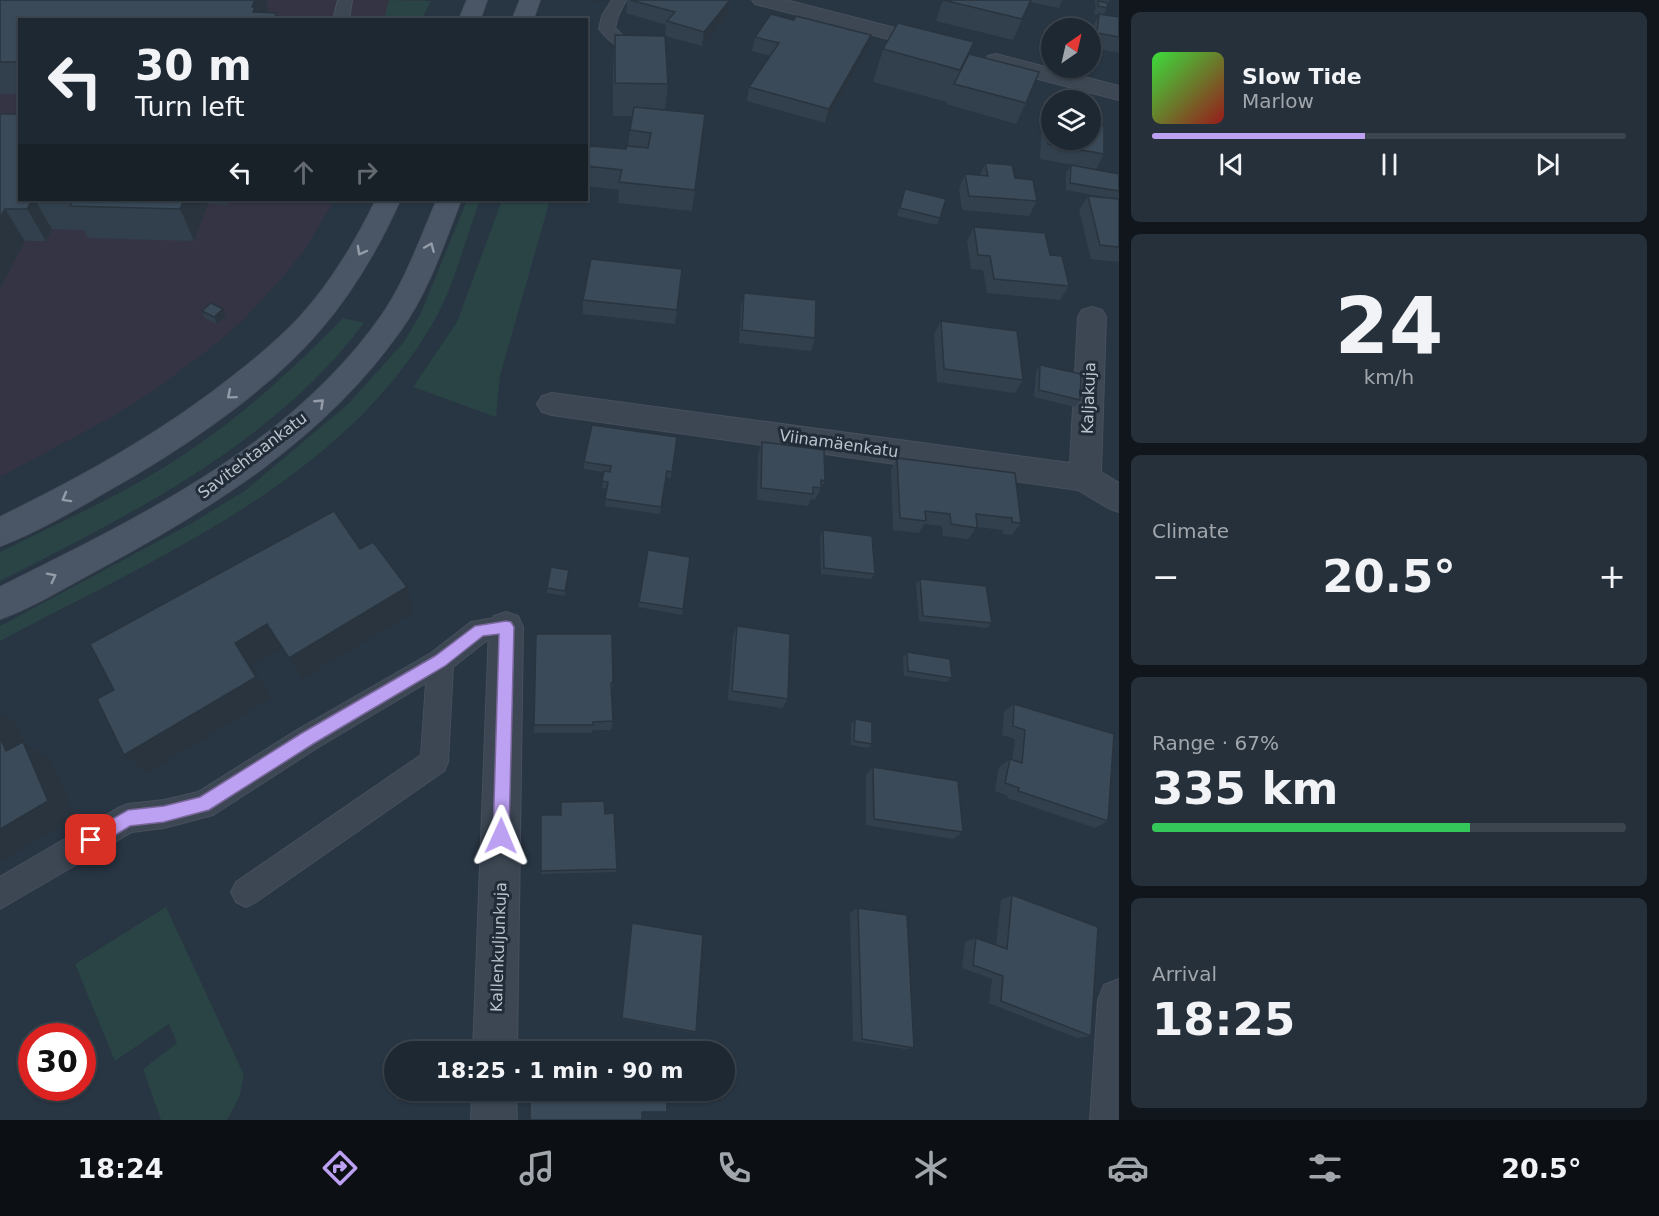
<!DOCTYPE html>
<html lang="en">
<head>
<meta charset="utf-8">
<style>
	body { margin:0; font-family:"DejaVu Sans",sans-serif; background:#26303a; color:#f1f3f6; height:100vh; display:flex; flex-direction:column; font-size:22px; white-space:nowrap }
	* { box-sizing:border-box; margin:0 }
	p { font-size:20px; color:#a1a6ac }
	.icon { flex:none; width:33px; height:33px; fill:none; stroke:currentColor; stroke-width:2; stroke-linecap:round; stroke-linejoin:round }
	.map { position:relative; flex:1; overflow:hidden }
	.panel { display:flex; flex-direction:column; gap:12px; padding:12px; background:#10161c; width:540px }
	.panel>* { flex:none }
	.guide { position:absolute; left:18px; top:18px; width:570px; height:183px; border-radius:0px; box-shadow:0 2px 4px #0004,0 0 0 2px #3c444d; background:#1e2832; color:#f1f3f6; overflow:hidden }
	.needle { width:39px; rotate:34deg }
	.tools { position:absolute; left:1041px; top:18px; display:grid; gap:12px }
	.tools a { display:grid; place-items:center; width:60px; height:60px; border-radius:50%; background:#1e2832; box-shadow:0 2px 4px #0004,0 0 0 2px #3c444d; font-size:30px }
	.speed { position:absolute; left:18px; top:1023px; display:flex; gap:12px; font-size:30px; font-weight:700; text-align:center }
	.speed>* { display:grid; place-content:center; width:78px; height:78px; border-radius:50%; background:#1e2832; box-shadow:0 2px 4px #0004,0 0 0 2px #3c444d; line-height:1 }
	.speed .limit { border:9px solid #d22; background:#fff; color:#111 }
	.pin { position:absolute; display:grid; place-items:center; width:51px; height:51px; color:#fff; margin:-26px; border-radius:12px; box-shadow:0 3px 9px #0006 }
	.me { position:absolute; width:66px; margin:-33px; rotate:1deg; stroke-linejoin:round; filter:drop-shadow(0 0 4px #0008) }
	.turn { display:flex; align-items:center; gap:21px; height:126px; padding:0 18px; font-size:27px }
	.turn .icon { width:78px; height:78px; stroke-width:2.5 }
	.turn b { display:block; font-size:42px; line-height:51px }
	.lanes { display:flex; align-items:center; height:57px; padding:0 18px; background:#0003; justify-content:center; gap:30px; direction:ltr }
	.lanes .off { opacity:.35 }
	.big { font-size:45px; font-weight:700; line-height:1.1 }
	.panel .card { flex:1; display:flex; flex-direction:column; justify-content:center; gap:9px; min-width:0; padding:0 21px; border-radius:9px; background:#26303a }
	.panel .dial { align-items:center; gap:0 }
	.dial b { font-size:78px; line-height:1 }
	.song { display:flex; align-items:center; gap:18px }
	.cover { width:72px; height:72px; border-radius:9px; background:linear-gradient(135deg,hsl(120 70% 55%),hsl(0 70% 35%)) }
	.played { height:6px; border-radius:3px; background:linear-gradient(90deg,#bca0f2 45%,#3c444d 45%) }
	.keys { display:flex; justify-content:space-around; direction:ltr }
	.heat { display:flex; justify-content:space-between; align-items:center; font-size:33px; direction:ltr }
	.charge { height:9px; border-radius:4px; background:linear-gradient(90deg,#34c759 67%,#3c444d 0) }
	.trip { position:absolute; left:384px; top:1041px; width:351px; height:60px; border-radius:30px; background:#1e2832; box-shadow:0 2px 4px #0004,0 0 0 2px #3c444d; font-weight:700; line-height:60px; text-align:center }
	.tabs { display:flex; height:96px; justify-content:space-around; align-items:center; background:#0c1014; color:#a1a6ac }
	.tabs .icon { width:42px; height:42px }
	.tabs .current { color:#bca0f2 }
	.tabs b { font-size:27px; color:#f1f3f6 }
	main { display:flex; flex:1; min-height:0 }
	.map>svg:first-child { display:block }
	.medical { fill:#353444 }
	.green { fill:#2a4344 }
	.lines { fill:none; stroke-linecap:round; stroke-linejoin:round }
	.lane-casing { stroke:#46505c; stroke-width:2 }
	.street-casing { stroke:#46505c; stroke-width:2 }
	.secondary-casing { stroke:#46505c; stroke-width:2 }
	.lane { fill:#3c4753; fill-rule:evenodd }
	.street { fill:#3c4753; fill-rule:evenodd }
	.secondary { fill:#4a5666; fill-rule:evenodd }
	.wall { fill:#32404d }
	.shaded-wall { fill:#29343e }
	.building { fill:#3a4a59; stroke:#29343e; stroke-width:1.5 }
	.oneway { stroke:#939ca8 }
	.route { fill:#bca0f2; stroke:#7a689d; stroke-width:1.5 }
	.labels { text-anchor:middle; stroke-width:6; stroke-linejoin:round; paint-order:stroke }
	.street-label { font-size:16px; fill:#bac2cc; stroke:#212c38 }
</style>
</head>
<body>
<main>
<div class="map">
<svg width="1119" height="1120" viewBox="0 0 1119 1120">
	<rect width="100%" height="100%" fill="#283543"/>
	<polygon class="medical" points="0,0 423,0 416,20 20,20 20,200 335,200 305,249 283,277 241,322 217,343 153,391 110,418 0,477"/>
	<g class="green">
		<polygon points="389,0 431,1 422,19 384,19"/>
		<path d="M 467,200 L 480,200 C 465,240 455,285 433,323 C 342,481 154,559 0,641 L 0,626 L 190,524 L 246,490 L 348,404 L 403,343 L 420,315 Z"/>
		<polygon points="502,200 550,200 500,376 496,417 413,387 457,322"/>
		<path d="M 343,318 L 364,323 C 272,445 132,514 0,581 L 0,552 C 66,519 136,489 196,446 C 250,409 297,365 343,318 Z"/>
		<polygon points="166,907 244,1075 239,1098 227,1120 161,1120 143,1069 177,1043 169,1024 115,1061 75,964"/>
	</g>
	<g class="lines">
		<defs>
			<g id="lane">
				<polygon points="338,0 352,0 349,20 333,20"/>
				<path d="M 612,0 L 626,0 L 618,16 L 615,28 L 627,40 L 648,47 L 650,50 L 648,53 C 629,58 610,43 599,29 L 602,16 Z"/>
				<polygon points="506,616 515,619 519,627 515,635 486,641 453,667 448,762 444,771 256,902 246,907 236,902 231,892 236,882 421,755 426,683 317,748 213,815 164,828 132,832 0,909 0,877 118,808 128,804 164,800 198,792 297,730 431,653 471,622"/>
			</g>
			<g id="street">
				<polygon points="752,0 786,0 942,40 945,45 942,50 934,51 755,4"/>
				<polygon points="996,54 1119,86 1119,100 988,66 985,61 988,56"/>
				<polygon points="1092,307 1102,310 1106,317 1101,472 1119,483 1119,512 1108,508 1078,490 552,415 542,412 537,404 542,396 552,393 1070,463 1078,317 1082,310"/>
				<polygon points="506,612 518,616 523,627 517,1052 473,1052 489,627 494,616"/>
				<polygon points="1119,979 1119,1120 1090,1120 1098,1000 1104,985"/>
				<polygon points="472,1090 516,1090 517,1120 471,1120"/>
			</g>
			<g id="secondary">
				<polygon points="467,0 487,0 480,20 459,20"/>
				<polygon points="520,0 540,0 533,20 512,20"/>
				<path d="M 376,200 L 400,200 C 379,247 353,292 319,331 C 265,394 174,454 102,494 C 69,513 35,533 0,546 L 0,517 C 84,476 165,431 237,373 C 259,356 280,338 299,318 C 331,283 355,243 376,200 Z"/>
				<path d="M 437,200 L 461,200 C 444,244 428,292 400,331 C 324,439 211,509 97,570 C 65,587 34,607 0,619 L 0,587 C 138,518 291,446 382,315 C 406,280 420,239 437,200 Z"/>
			</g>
		</defs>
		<use href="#lane" class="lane-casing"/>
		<use href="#street" class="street-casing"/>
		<use href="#secondary" class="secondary-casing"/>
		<use href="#lane" class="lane"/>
		<use href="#street" class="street"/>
		<use href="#secondary" class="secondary"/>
	</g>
	<g class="wall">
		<polygon points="0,0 266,0 269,13 276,13 278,20 20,20 20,94 0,94"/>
		<polygon points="627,0 730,0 728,14 702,46 665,36 666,25 626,13"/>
		<polygon points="943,0 1062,0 1059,8 1030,2 1013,40 936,21"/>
		<polygon points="1095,0 1110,0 1104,15 1119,17 1119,53 1090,47 1092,28 1099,15 1094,14 1096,6 1095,6"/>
		<polygon points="794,20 867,50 825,123 747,101 749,87 770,56 752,51 755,37"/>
		<polygon points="615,35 668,84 665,110 695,190 692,211 618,203 619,190 586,186 586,163 626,149 628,146 630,130 632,116 613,116 613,68"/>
		<polygon points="974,42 969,54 1026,103 1016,124 946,104 947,102 873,82 883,49"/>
		<polygon points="0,114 20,200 230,200 229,205 208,204 194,241 88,238 84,230 52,229 46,241 25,241 0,289"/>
		<polygon points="1048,117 1104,154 1096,169 1040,159 1041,131"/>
		<polygon points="985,163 1015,178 1037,201 1029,216 962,210 959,188 965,174 980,175"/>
		<polygon points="1071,165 1119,174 1119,262 1091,259 1079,210 1088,196 1109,198 1066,190 1066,173"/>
		<polygon points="905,189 940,218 937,225 897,216"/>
		<polygon points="974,227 1050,255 1069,286 1060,300 987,293 983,270 971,269 967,241"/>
		<polygon points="744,293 815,338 811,351 739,343 741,307"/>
		<polygon points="583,300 677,310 675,324 583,314"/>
		<polygon points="202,311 226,316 217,324 205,318"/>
		<polygon points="941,321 1023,380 1015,393 937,382 934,335"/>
		<polygon points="1040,365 1080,400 1075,407 1034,397 1036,372"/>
		<polygon points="677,437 671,478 666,477 660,514 605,506 607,488 602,488 604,472 584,469 584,462"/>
		<polygon points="762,442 825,481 815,500 811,499 808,506 757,500 758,455"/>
		<polygon points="897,458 1021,523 1012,535 1003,534 1003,530 977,527 968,539 943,536 942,526 924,524 919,533 893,530 891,470"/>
		<polygon points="823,530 875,574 871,579 821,574 820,536"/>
		<polygon points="648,550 683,609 682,615 638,607"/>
		<polygon points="569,576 565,596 547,593 547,588"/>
		<polygon points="920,579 992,623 987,628 919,621 916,584"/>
		<polygon points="737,626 788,699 782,708 728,700 733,636"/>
		<polygon points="536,634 613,683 612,692 611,692 613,721 611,730 593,730 592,733 534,733"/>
		<polygon points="907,652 952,678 947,682 904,676 903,657"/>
		<polygon points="1014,704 1108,821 1095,828 1007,798 1008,796 995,791 999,767 1010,759 1012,760 1015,739 1002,735 1004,712"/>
		<polygon points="855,719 872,744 868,748 851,745 851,724"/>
		<polygon points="873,767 963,832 953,839 866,825 866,775"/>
		<polygon points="605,814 617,869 616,872 541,874 541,871"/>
		<polygon points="1012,895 1091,1036 1077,1038 989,1003 992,979 962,968 965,942 976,938 996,945 1001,900"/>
		<polygon points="858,908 914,1048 905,1049 853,1041 850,913"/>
		<polygon points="632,923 696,1032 694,1033 621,1019"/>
	</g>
	<g class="shaded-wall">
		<polygon points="255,0 266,0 270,17 255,20 252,7"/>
		<polygon points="593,0 609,0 593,3"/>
		<polygon points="730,0 728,14 702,46 704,32"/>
		<polygon points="871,35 867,50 825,123 829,109"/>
		<polygon points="32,200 35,200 52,229 46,241 27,209"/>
		<polygon points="184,200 206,200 208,204 194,241 180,209"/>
		<polygon points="5,209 25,241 0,289 0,218"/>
		<polygon points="223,309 226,316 217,324 214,317"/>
		<polygon points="569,570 569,576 565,596 565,591"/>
		<polygon points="407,587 414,612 302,679 289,658"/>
		<polygon points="267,624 282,647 251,665 271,698 147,773 124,755 235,643"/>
		<polygon points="0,712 15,722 24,742 51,760 75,817 0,862 0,829 6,751 0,737"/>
	</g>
	<g class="building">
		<polygon points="0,0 255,0 252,7 255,7 253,12 276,13 274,20 20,20 20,62 0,62"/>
		<polygon points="630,0 730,0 704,32 667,21 675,12"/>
		<polygon points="943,0 1031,0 1022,19"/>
		<polygon points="1098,1 1108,3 1107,8 1098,6"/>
		<polygon points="771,14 794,20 796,16 871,35 829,109 749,87 779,43 755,37"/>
		<polygon points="1099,14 1119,17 1119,37 1097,33"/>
		<polygon points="898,23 974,42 960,70 883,49"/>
		<polygon points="615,35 665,36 668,84 615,83"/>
		<polygon points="969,54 1039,72 1026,103 954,84"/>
		<polygon points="634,107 705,114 695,190 619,182 622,170 586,166 590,146 626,149 627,146 648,148 651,133 630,130"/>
		<polygon points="0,114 20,114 20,200 32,200 27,209 5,209 0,218"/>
		<polygon points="1048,117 1052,117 1052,140 1090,140 1090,124 1104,126 1104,154 1048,144"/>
		<polygon points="985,163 1012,165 1015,178 1033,180 1037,201 969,196 965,174 988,176"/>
		<polygon points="1071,165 1119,174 1119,191 1070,183"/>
		<polygon points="905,189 946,199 940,218 900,208"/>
		<polygon points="1088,196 1119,199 1119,247 1100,245"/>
		<polygon points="73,200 184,200 180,209 70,206"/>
		<polygon points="974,227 1045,233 1050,255 1062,256 1069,286 994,279 990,256 978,255"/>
		<polygon points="591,259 682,269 677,310 583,300"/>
		<polygon points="744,293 816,300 815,338 742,330"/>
		<polygon points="211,303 223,309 214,317 202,311"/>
		<polygon points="941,321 1017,331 1023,380 944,369"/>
		<polygon points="1040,365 1081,374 1080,400 1039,390"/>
		<polygon points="592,425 677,437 672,472 667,471 661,507 605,499 608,482 602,481 604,471 610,472 611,466 584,462"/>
		<polygon points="762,442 824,450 825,481 821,480 821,488 813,487 813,494 761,488"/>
		<polygon points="897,458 1015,473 1021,523 1012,522 1012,518 976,514 977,528 951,524 950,514 925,511 926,521 900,518"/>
		<polygon points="334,511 360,549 373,542 407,587 289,658 267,624 235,643 256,677 124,755 97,699 114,690 90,644"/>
		<polygon points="823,530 872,536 875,574 824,568"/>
		<polygon points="648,550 690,557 683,609 639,602"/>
		<polygon points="551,567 569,570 565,591 547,588"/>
		<polygon points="920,579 986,586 992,623 923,616"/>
		<polygon points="737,626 790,634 788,699 732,691"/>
		<polygon points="536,634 612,634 613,683 611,683 613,721 593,722 593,725 534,725"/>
		<polygon points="907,652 950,659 952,678 908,671"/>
		<polygon points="1014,704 1114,734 1108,821 1018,791 1019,788 1005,783 1010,759 1022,763 1025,730 1013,726"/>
		<polygon points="855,719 872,722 872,744 854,741"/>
		<polygon points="0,737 6,751 23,742 48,801 0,829"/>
		<polygon points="873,767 958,781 963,832 874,819"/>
		<polygon points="604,801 605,814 614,813 617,869 541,871 541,815 561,815 561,802"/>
		<polygon points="1012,895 1098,927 1091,1036 1001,1001 1003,976 973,965 976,938 1007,949"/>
		<polygon points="858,908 907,915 914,1048 862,1039"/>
		<polygon points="632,923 703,935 696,1032 622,1018"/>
		<polygon points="562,1090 666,1090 667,1112 642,1112 642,1120 530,1120 530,1101 562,1102"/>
	</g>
	<defs><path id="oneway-chevron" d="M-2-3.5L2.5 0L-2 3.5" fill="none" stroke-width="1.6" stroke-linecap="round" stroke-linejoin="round" transform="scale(1.5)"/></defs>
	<g class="oneway">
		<use href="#oneway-chevron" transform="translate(430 247) rotate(-67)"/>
		<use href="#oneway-chevron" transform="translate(361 251) rotate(119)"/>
		<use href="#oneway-chevron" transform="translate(231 395) rotate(140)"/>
		<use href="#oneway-chevron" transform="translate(320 403) rotate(-43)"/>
		<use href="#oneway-chevron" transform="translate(66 498) rotate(151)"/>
		<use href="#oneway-chevron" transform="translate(52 577) rotate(-27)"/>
	</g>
	<polygon class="route" points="506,621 511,622 514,627 509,836 507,842 501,844 495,842 493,836 499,634 483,636 445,666 313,744 209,810 164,822 130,826 97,846 91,848 86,846 83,840 86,834 128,810 164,806 200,797 302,733 435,656 475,626"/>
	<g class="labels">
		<g class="street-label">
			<text transform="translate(1088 398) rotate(-88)" y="6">Kaljakuja</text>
			<text transform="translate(839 443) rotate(8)" y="6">Viinamäenkatu</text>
			<text transform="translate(252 455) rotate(-37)" y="6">Savitehtaankatu</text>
			<text transform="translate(498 947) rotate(-88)" y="6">Kallenkuljunkuja</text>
		</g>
	</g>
</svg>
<div class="tools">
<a><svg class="needle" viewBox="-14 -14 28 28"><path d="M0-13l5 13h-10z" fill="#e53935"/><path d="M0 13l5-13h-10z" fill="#a1a6ac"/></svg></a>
<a><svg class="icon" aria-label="layers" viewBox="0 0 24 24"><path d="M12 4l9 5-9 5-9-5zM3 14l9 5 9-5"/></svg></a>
</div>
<div class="speed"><div class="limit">30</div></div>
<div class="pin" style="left:91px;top:840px;background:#d93025"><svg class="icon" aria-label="arrive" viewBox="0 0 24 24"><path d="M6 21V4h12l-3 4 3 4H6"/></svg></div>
<svg class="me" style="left:501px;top:836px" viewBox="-20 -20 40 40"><path d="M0-17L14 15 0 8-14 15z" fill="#bca0f2" stroke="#fff" stroke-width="4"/></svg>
<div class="trip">18:25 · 1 min · 90 m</div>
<div class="guide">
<div class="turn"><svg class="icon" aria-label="left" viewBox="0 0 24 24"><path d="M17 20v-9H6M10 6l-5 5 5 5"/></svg><div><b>30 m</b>Turn left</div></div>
<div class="lanes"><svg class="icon" aria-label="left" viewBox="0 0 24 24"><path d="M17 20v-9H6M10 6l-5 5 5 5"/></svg><svg class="icon off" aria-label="ahead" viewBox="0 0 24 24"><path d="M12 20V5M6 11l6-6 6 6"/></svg><svg class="icon off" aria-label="right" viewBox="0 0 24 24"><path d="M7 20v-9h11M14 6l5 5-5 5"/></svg></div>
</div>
</div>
<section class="panel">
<div class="card">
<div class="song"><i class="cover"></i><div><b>Slow Tide</b><p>Marlow</p></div></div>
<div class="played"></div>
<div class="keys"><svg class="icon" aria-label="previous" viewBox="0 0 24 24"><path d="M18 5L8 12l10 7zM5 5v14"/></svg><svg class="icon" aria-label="pause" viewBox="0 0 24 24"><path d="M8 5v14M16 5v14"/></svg><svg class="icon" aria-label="next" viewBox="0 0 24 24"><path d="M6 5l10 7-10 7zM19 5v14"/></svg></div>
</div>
<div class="card dial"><b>24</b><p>km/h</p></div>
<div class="card"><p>Climate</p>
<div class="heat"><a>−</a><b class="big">20.5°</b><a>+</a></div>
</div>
<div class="card"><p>Range · 67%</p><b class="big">335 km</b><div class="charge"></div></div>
<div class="card"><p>Arrival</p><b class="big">18:25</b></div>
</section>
</main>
<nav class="tabs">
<b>18:24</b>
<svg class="icon current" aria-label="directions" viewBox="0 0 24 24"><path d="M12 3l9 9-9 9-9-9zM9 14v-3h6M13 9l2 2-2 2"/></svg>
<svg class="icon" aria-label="music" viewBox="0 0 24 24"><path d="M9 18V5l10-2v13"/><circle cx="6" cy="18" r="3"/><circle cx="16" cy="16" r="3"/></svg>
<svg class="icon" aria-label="phone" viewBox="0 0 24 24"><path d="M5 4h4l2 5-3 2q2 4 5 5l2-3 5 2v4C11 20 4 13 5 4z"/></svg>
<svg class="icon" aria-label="climate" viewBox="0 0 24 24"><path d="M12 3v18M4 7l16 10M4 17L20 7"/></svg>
<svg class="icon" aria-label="car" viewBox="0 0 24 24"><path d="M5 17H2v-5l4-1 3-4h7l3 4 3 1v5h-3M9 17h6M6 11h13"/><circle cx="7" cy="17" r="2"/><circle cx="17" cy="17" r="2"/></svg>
<svg class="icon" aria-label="filters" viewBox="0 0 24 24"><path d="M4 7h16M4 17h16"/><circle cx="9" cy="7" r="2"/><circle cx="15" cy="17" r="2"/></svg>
<b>20.5°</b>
</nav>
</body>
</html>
